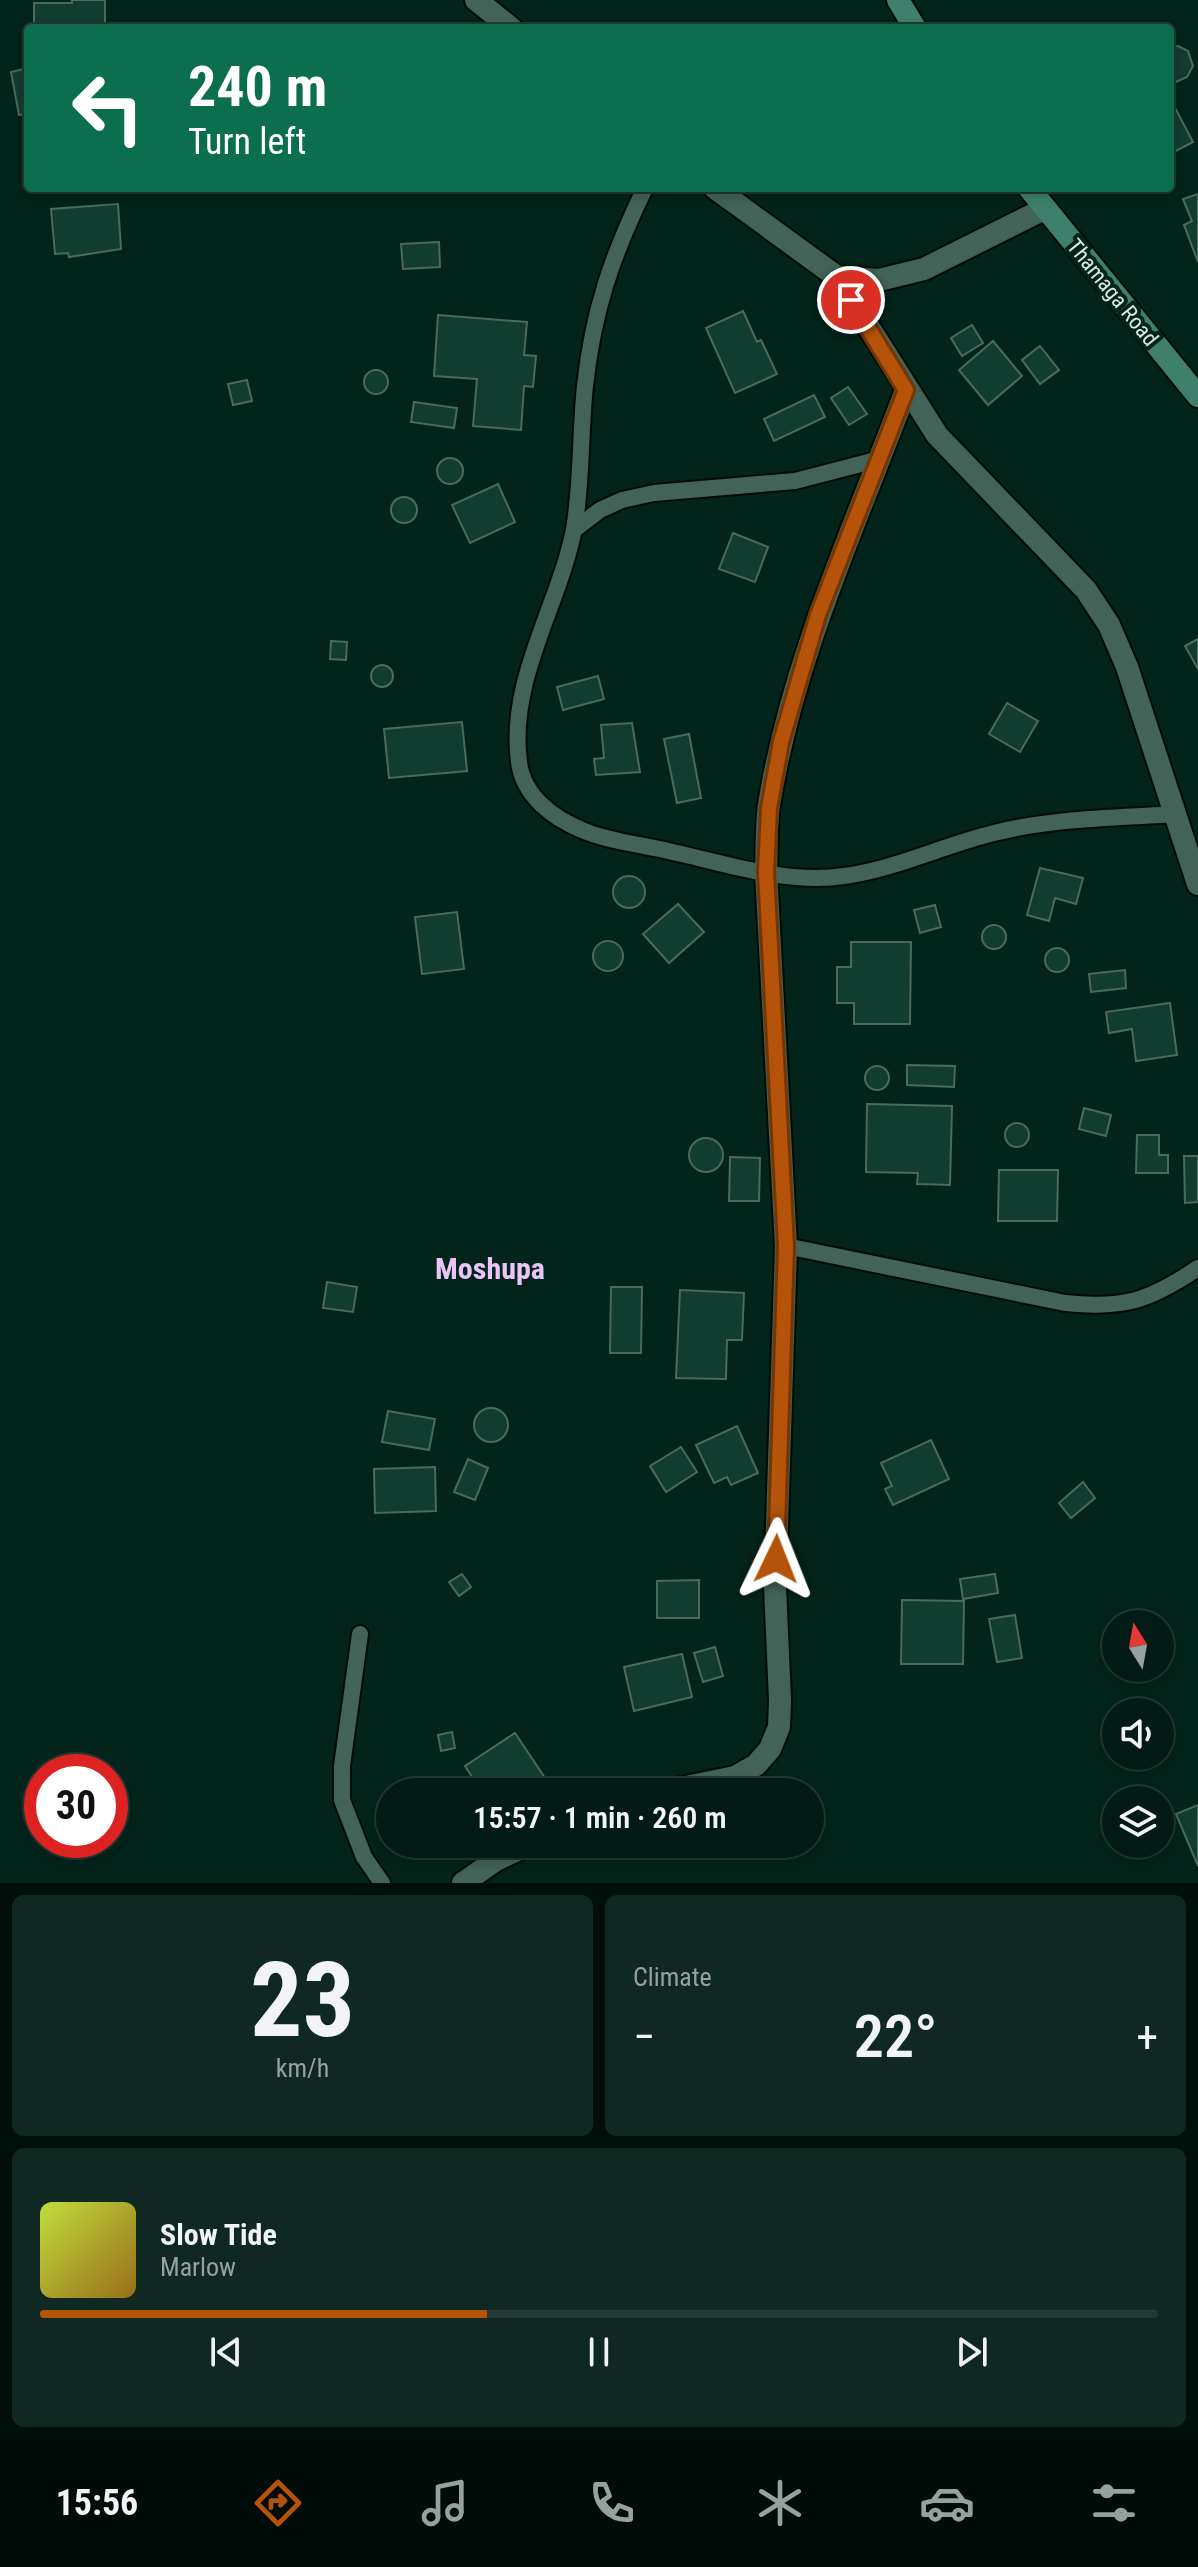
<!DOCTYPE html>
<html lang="en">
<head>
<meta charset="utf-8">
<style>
	body { margin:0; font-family:"Roboto Condensed",sans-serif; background:#102822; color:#f1f3f6; height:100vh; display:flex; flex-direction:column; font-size:30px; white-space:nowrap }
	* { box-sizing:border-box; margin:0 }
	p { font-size:26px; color:#96a1a0 }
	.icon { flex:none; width:44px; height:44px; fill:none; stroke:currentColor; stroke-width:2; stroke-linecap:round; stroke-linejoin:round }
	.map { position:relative; height:1883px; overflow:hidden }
	.sheet { display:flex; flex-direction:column; gap:12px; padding:12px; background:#010f0b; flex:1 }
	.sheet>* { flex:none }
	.banner { position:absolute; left:24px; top:24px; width:1150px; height:168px; border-radius:8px; box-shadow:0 4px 12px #0003,0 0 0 2px #233934; background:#0b6e4f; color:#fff; overflow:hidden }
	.needle { width:52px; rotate:349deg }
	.controls { position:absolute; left:1102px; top:1610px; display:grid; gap:16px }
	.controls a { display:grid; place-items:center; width:72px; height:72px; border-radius:50%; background:#021b14; box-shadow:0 4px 12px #0003,0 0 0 2px #233934; font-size:40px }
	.speed { position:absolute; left:24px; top:1754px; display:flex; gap:16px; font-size:40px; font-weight:700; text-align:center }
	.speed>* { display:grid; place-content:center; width:104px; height:104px; border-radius:50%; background:#021b14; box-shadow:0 4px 12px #0003,0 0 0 2px #233934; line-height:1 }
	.speed .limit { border:12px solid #d22; background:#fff; color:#111 }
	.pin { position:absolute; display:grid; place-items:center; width:68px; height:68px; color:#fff; margin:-34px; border:4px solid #fff; border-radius:50%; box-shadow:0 2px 8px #0007 }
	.me { position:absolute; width:88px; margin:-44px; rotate:2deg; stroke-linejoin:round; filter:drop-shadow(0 0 6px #0008) }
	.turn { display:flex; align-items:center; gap:28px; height:168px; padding:0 32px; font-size:36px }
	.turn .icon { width:104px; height:104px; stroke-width:2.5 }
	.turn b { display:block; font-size:56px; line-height:68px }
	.big { font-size:60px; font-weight:600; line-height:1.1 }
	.sheet .card { flex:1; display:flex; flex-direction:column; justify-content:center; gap:12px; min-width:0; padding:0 28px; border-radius:12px; background:#102822 }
	.sheet .dial { align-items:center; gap:0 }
	.dial b { font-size:104px; line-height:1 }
	.song { display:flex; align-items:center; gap:24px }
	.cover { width:96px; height:96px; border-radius:12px; background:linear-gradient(135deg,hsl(70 70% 55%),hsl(40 70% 35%)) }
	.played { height:8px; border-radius:4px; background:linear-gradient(90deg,#b45309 40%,#233934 40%) }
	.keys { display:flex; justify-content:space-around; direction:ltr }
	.heat { display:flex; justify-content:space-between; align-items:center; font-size:44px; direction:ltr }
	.sheet .tiles { flex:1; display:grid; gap:12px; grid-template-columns:1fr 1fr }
	.card:last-child { grid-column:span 2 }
	.trip { position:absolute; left:376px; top:1778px; width:448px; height:80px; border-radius:40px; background:#021b14; box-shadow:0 4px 12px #0003,0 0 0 2px #233934; font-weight:600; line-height:80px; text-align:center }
	.tab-bar { display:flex; height:128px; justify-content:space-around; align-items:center; background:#010b08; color:#96a1a0 }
	.tab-bar .icon { width:56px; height:56px }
	.tab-bar .active { color:#b45309 }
	.tab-bar b { font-size:36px; color:#f1f3f6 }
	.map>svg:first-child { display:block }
	.building { fill:#103d30; stroke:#496a5e; stroke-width:2 }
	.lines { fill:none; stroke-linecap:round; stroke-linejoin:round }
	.service-casing { stroke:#000c06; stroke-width:20 }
	.minor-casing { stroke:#000c06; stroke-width:26 }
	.secondary-casing { stroke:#000c06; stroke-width:26 }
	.service { stroke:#426357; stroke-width:16 }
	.minor { stroke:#426357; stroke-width:22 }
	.secondary { stroke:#3e806b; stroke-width:22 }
	.route-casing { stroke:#753606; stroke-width:20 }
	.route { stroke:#b45309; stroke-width:14 }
	.labels { text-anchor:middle; stroke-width:8; stroke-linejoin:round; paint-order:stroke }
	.street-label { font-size:22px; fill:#d8eae3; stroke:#03241a }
	.district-label { font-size:30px; font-weight:bold; fill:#eac5f8; stroke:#03241a }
</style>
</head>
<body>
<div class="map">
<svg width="1198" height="1883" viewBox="0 0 1198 1883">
	<rect width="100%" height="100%" fill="#03241a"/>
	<g class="building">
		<polygon points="72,0 105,0 105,28 34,28 34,3 72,3"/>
		<polygon points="1178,46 1188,51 1193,66 1187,77 1176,82 1170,81 1170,47"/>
		<polygon points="28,68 28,114 19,115 11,72"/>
		<polygon points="1170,98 1193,142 1170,154"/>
		<polygon points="1198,194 1198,262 1184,225 1192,221 1183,199"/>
		<polygon points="118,204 121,249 69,257 68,253 55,254 51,209"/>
		<polygon points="439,242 440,267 403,269 401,244"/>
		<polygon points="743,311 757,342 761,340 777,374 735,393 706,328"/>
		<polygon points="438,315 527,322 524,355 536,356 533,387 524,386 521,430 473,426 477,379 434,376"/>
		<polygon points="972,325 983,343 962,356 951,338"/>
		<polygon points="993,341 1022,376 988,405 959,370"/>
		<polygon points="1040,346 1059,370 1040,384 1022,360"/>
		<circle cx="376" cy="382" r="12"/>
		<polygon points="247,380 252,401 233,405 228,384"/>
		<polygon points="848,387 867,414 849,425 831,398"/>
		<polygon points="814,395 825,417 774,441 764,419"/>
		<polygon points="414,402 457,408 454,428 411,422"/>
		<circle cx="450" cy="471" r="13"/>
		<polygon points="498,484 515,522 470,543 452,505"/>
		<circle cx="404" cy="510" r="13"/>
		<polygon points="733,533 768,547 755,582 719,569"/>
		<polygon points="1198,639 1198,669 1185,646"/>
		<polygon points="331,641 347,642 346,660 330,659"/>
		<circle cx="382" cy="676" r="11"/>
		<polygon points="598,676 604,699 563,710 557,687"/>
		<polygon points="1007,703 1038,721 1020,752 989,734"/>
		<polygon points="462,722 467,771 389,778 384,729"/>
		<polygon points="632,723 640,772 596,775 594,759 604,758 601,725"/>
		<polygon points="689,734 701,798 677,803 664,739"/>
		<polygon points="1040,868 1083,878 1076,904 1055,898 1049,921 1027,915"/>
		<circle cx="629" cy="892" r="16"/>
		<polygon points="678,904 704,932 669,963 643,934"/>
		<polygon points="935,905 941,927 920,933 914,910"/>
		<polygon points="457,912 464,969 422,974 415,917"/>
		<circle cx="994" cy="937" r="12"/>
		<circle cx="608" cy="956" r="15"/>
		<polygon points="851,942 911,942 910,1024 854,1024 854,1003 837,1003 837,967 851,967"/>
		<circle cx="1057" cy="960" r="12"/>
		<polygon points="1125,970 1126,988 1091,992 1089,974"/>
		<polygon points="1170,1003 1177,1055 1136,1061 1132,1029 1109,1033 1106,1012"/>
		<polygon points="907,1065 955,1066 954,1087 907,1085"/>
		<circle cx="877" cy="1078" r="12"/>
		<polygon points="867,1104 952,1106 950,1185 917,1184 918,1173 866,1172"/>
		<polygon points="1084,1108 1111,1115 1106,1136 1079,1129"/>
		<circle cx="1017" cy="1135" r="12"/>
		<polygon points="1137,1135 1159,1135 1159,1155 1168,1155 1168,1173 1136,1173"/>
		<circle cx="706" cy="1155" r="17"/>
		<polygon points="1184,1156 1198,1156 1198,1202 1185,1203"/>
		<polygon points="730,1157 760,1158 759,1201 729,1201"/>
		<polygon points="999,1170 1058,1170 1057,1221 998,1221"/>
		<polygon points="327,1282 357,1287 353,1312 323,1308"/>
		<polygon points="611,1287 642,1287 641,1353 610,1353"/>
		<polygon points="680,1290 744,1293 742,1340 727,1340 726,1379 676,1378"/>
		<circle cx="491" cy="1425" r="17"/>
		<polygon points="388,1411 435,1419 429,1450 382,1442"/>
		<polygon points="737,1426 758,1473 731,1485 727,1477 714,1483 696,1445"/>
		<polygon points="931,1440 949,1479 893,1505 885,1489 892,1486 881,1463"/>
		<polygon points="681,1447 697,1472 666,1492 650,1466"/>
		<polygon points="468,1459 488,1468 475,1500 454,1492"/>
		<polygon points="435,1467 436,1511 375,1513 374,1469"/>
		<polygon points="1083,1482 1095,1498 1071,1518 1059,1503"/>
		<polygon points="462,1574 471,1587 459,1596 449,1582"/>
		<polygon points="995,1574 998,1593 963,1599 960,1579"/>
		<polygon points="699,1580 699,1618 657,1618 657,1581"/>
		<polygon points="902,1600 964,1601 963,1664 901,1664"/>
		<polygon points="1015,1615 1022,1658 997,1662 989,1619"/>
		<polygon points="715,1647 723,1676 703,1682 694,1653"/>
		<polygon points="682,1654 692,1697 634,1711 624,1667"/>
		<polygon points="452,1732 455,1748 441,1751 438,1735"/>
		<polygon points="515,1733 545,1778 524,1792 482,1792 465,1766"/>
		<polygon points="1198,1805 1198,1866 1176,1814"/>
	</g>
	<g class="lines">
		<defs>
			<g id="service">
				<path d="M 645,188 C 612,256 593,311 585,386 C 580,433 582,483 574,529 C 559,606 508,680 519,762 C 523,796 553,818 582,830 C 607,841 638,844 664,850 C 721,862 786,885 844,876 C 896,869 944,845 994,833 C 1053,818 1116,818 1176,814"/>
				<polyline points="574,530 600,510 622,500 654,493 795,481 880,459"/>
				<path d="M 786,1246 L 1065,1303 C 1124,1309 1149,1301 1198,1268"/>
				<polyline points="360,1634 342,1766 342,1800 364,1857 382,1883"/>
			</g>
			<g id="minor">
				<polyline points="476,0 511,28"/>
				<polyline points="715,188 837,277 879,280 924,269 1044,209"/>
				<polyline points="837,277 937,435 1086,590 1109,625 1127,667 1198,884"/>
				<path d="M 662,1792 L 735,1777 L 756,1765 L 770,1749 L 779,1727 L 780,1700 L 775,1587 L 786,1246 L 766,872 C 767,850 766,826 769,805 C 792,661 855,526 906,390"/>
				<polyline points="463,1883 496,1860 530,1844"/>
			</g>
			<g id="secondary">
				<polyline points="898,0 915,28"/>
				<polyline points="1029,188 1198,396"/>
			</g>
		</defs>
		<use href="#service" class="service-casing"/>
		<use href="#minor" class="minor-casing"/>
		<use href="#secondary" class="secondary-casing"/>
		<use href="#service" class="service"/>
		<use href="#minor" class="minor"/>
		<use href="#secondary" class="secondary"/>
	</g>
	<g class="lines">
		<defs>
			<polyline id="route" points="776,1559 786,1246 766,872 769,808 781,742 818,615 906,390 851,300"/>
		</defs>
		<use href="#route" class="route-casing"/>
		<use href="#route" class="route"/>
	</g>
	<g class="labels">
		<g class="street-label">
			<text transform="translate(1113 292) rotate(51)" y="8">Thamaga Road</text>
		</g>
		<g class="district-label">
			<text x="490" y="1279">Moshupa</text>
		</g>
	</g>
</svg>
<div class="controls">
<a><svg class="needle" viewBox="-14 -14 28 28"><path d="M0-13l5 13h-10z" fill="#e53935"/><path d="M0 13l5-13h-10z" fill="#96a1a0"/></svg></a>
<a><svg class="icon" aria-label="sound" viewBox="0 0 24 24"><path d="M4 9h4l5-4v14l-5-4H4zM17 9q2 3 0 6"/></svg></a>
<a><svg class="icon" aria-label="layers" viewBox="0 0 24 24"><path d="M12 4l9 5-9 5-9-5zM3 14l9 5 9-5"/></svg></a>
</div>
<div class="speed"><div class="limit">30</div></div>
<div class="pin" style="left:851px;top:300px;background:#d93025"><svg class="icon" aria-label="arrive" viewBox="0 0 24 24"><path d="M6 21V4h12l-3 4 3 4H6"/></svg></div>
<svg class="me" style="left:776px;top:1559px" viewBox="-20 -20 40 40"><path d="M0-17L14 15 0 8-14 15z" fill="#b45309" stroke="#fff" stroke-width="4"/></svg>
<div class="trip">15:57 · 1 min · 260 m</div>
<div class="banner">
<div class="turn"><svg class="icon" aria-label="left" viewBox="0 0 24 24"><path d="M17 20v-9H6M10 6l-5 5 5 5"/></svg><div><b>240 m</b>Turn left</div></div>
</div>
</div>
<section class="sheet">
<div class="tiles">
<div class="card dial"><b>23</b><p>km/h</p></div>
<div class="card"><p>Climate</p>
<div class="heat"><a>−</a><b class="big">22°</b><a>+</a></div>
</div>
<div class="card">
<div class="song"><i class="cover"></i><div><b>Slow Tide</b><p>Marlow</p></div></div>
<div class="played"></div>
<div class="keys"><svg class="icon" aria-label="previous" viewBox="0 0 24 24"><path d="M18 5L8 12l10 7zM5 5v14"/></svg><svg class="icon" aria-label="pause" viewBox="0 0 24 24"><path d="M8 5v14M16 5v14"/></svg><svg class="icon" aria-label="next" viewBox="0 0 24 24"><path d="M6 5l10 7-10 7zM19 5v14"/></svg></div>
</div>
</div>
</section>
<nav class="tab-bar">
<b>15:56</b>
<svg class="icon active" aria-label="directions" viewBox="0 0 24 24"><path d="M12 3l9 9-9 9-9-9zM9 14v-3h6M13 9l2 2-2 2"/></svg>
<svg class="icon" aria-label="music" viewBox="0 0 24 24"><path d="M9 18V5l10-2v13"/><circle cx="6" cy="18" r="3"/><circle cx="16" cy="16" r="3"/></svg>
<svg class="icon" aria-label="phone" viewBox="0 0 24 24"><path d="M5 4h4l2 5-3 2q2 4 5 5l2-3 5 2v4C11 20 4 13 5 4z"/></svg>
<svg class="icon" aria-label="climate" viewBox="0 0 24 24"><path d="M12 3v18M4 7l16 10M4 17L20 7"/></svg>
<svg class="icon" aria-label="car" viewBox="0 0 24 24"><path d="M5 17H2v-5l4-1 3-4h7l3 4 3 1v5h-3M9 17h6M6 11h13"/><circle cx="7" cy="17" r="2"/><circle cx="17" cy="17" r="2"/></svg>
<svg class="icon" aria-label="filters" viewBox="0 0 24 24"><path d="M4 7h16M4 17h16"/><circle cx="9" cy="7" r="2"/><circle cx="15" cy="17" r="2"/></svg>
</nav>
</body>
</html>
